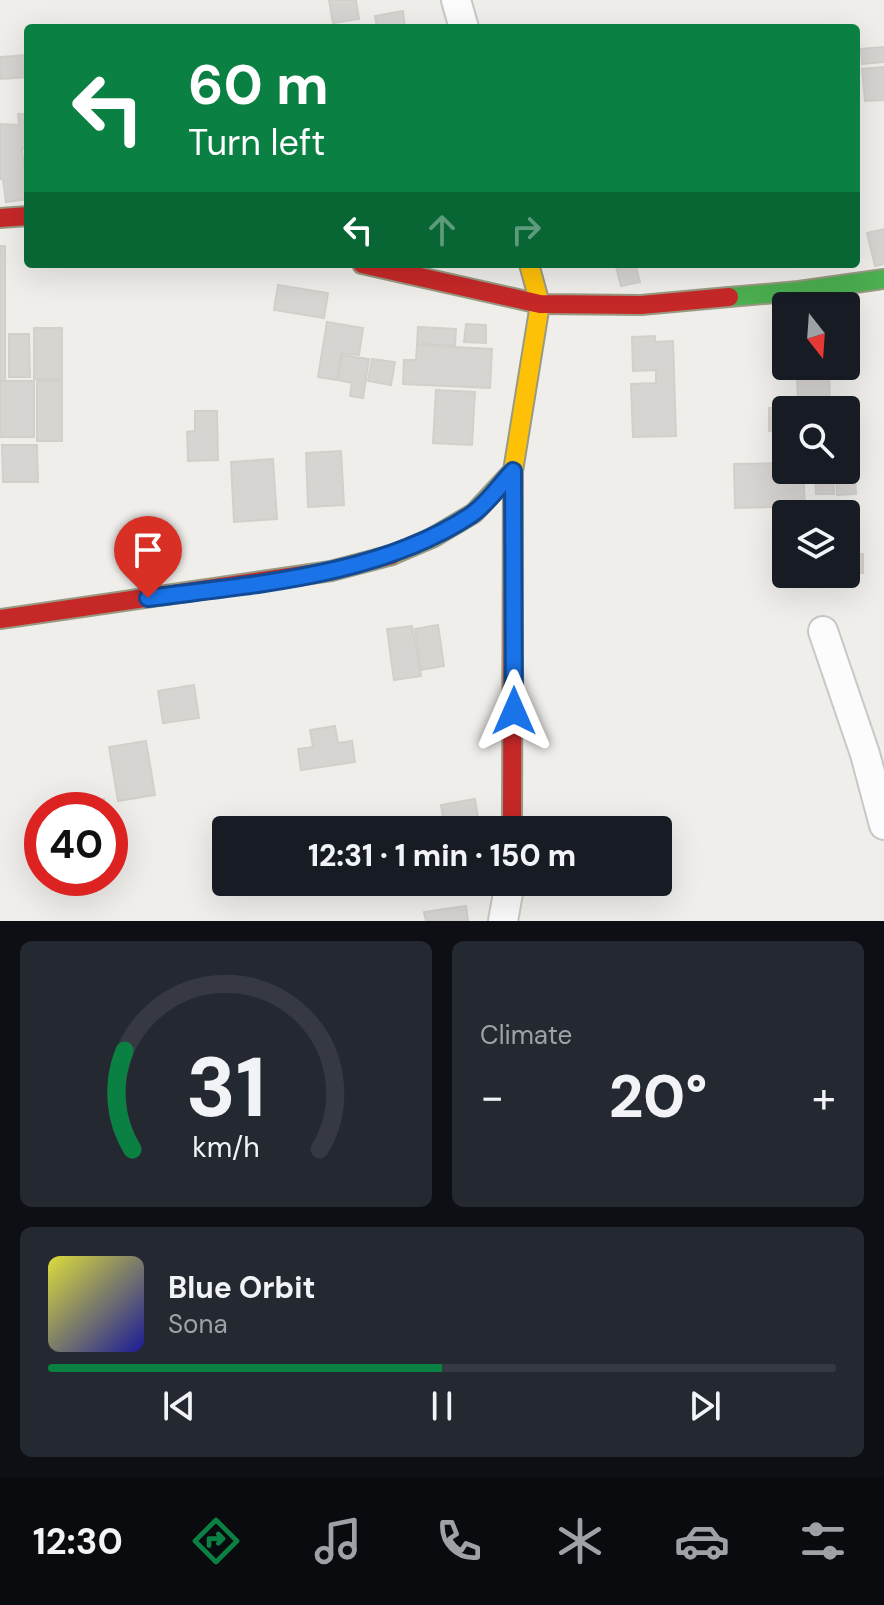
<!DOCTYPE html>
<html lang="en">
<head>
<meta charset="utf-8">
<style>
	body { margin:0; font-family:"DM Sans",sans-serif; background:#242831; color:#f1f3f6; height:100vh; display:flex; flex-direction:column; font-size:30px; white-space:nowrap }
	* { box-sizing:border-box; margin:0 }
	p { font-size:26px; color:#9ea1a6 }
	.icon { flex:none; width:44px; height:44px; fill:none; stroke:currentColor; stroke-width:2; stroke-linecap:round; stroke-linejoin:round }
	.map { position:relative; height:921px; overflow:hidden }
	.side { display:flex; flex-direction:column; gap:20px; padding:20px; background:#0d0f14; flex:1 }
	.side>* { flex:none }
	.top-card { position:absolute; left:24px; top:24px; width:836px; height:244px; border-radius:8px; box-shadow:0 8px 32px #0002; background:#0b8043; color:#fff; overflow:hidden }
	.needle { width:52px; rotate:163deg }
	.fabs { position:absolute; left:772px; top:292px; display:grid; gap:16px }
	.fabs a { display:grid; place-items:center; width:88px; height:88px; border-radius:8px; background:#171b24; box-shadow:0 8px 32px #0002; font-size:40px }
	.speed { position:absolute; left:24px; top:792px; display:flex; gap:16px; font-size:40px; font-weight:700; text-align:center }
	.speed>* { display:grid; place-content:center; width:104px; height:104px; border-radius:50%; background:#171b24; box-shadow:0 8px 32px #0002; line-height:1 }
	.speed .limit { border:12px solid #d22; background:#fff; color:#111 }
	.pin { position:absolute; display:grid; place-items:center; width:68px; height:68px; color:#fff; margin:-82px -34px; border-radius:50% 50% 50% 0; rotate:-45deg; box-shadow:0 0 8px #0007 }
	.pin .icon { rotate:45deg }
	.me { position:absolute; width:88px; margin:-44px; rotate:0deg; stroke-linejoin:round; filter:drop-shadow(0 0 6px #0008) }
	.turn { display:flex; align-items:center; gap:28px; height:168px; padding:0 32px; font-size:36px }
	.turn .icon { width:104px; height:104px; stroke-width:2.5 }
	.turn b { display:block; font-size:56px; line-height:68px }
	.lanes { display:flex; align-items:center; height:76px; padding:0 32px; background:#0003; justify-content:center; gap:40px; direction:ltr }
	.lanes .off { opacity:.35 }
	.big { font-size:60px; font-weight:800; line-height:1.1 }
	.side .widget { flex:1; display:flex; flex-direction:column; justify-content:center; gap:12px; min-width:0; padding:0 28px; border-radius:12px; background:#242831 }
	.side .dial { align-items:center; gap:0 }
	.dial svg { height:208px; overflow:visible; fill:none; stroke:#363941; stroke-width:7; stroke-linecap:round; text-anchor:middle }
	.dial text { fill:#f1f3f6; stroke:none }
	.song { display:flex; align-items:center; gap:24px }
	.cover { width:96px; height:96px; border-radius:12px; background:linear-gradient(135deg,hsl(60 70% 55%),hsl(240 70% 35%)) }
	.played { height:8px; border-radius:4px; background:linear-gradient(90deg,#0b8043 50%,#363941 50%) }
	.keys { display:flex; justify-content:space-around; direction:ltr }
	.heat { display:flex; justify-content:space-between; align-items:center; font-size:44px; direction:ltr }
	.side .tiles { flex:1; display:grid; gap:20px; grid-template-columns:1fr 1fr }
	.widget:last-child { grid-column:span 2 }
	.trip { position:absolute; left:212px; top:816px; width:460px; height:80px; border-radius:8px; background:#171b24; box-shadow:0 8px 32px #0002; font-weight:800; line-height:80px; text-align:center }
	.dock { display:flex; height:128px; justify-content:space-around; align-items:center; background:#090b0e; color:#9ea1a6 }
	.dock .icon { width:56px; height:56px }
	.dock .on { color:#0b8043 }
	.dock b { font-size:36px; color:#f1f3f6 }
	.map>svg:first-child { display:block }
	.building { fill:#d7d4d2; stroke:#d3d0cc; stroke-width:2 }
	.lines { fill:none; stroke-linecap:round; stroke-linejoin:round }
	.street-casing { stroke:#c9c8c7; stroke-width:32 }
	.fast-casing { stroke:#999a82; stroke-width:22 }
	.slow-casing { stroke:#999a82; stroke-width:22 }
	.jam-casing { stroke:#999a82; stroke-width:22 }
	.street { stroke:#fdfcfc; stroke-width:28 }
	.fast { stroke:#4caf50; stroke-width:18 }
	.slow { stroke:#ffc107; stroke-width:18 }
	.jam { stroke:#c62828; stroke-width:18 }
	.route-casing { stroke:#114b97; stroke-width:20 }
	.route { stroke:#1a73e8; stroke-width:14 }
</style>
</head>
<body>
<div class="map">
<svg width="884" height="921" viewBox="0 0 884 921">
	<rect width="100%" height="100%" fill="#f0eeeb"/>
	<g class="building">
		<polygon points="329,0 356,0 359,19 333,23"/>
		<polygon points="403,11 405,28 377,28 375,16"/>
		<polygon points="884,47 884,62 862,64 861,49"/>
		<polygon points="28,55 28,77 1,79 0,57"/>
		<polygon points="884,67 884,100 865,101 862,69"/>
		<polygon points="18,114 28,114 28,149 22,149 28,199 6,202 3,179 0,179 0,124 19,125"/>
		<polygon points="884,229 884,264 875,266 867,233"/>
		<rect x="0" y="246" width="5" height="135"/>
		<polygon points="626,264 635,264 640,282 621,286 616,267"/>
		<polygon points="278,285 328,293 324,318 274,310"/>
		<polygon points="327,322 363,328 359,355 341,353 337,380 318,377"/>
		<polygon points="466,324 486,325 486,343 464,342"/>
		<polygon points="418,327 456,329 455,345 417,344"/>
		<rect x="34" y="328" width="28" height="51"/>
		<polygon points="9,334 29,334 30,377 9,377"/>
		<polygon points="655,336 655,342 673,341 676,436 633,437 631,384 656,383 656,370 633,371 632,337"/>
		<polygon points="417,345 492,349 490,388 403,384 404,360 416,360"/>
		<polygon points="342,355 369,359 363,398 350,396 352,383 338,380"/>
		<polygon points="372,359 395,362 391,385 368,381"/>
		<polygon points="829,374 830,404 798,406 797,375"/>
		<rect x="0" y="381" width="34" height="56"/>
		<rect x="37" y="381" width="25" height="60"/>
		<polygon points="436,390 475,392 472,445 433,443"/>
		<polygon points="802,407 802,410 786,410 786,430 769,431 769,408"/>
		<polygon points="195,411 217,411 218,460 188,461 187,432 195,431"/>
		<polygon points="2,445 37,445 38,482 3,482"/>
		<polygon points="846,449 854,449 856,494 837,495 836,470 846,470"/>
		<polygon points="341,451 344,505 308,507 306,453"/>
		<polygon points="273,459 277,519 234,522 231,462"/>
		<polygon points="786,463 786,470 803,470 805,506 735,508 734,464"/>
		<polygon points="833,472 834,494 816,494 815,473"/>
		<polygon points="863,554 863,573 846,573 846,555"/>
		<polygon points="438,625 444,666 421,670 415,629"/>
		<polygon points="412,626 421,676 394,680 387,629"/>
		<polygon points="194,685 199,718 163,723 158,691"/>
		<polygon points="335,726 338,743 352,741 355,762 301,770 298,749 313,747 310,730"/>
		<polygon points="146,741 155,795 118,801 109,747"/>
		<polygon points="104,799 106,810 75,810 74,804"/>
		<polygon points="475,799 480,830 445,830 441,805"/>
		<polygon points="42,843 42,865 35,866 32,845"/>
		<polygon points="466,906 468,921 426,921 424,912"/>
	</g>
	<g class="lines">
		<defs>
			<g id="street">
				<polyline points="456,0 464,28"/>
				<polyline points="823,631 865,754 884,825"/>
				<polyline points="503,921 510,882"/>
			</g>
			<polyline id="fast" points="729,297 799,291 884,279"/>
			<polyline id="slow" points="392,555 432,538 474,513 513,471 540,304 529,264"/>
			<g id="jam">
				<polyline points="0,218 28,216"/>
				<polyline points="362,264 540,304 641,305 729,297"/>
				<polyline points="0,619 331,571 392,555"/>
				<polyline points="512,830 513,471"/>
			</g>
		</defs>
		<use href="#street" class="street-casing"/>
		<use href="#fast" class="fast-casing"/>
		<use href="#slow" class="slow-casing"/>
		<use href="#jam" class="jam-casing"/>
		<use href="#street" class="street"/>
		<use href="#fast" class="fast"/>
		<use href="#slow" class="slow"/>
		<use href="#jam" class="jam"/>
	</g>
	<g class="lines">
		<defs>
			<path id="route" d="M 148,598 C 255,584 379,576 471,515 C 487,504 500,485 513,471 L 514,711"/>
		</defs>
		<use href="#route" class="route-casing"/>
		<use href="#route" class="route"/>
	</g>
</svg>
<div class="fabs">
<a><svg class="needle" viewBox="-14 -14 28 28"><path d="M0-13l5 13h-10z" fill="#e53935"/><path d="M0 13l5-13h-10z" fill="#9ea1a6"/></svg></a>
<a><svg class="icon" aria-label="search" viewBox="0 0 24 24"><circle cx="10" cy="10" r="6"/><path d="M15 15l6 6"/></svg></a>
<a><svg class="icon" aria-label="layers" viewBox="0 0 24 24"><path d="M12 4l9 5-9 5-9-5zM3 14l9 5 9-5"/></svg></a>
</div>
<div class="speed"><div class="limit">40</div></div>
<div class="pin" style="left:148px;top:598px;background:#d93025"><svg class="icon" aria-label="arrive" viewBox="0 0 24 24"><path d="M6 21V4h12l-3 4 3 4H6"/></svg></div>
<svg class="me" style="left:514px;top:711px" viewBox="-20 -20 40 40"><path d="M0-17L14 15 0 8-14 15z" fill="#1a73e8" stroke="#fff" stroke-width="4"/></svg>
<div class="trip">12:31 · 1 min · 150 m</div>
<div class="top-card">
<div class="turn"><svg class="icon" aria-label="left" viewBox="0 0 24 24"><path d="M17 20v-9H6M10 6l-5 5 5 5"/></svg><div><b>60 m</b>Turn left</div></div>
<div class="lanes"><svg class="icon" aria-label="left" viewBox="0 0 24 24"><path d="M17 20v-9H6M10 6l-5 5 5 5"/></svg><svg class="icon off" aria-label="ahead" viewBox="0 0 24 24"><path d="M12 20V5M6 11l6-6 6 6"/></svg><svg class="icon off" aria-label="right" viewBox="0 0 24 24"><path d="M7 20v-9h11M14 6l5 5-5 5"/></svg></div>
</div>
</div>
<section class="side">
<div class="tiles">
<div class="widget dial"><svg viewBox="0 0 100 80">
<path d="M14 69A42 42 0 1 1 86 69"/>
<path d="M14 69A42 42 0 0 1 11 31" stroke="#0b8043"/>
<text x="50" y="56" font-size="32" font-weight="700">31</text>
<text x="50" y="72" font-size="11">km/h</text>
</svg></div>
<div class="widget"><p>Climate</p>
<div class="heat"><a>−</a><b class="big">20°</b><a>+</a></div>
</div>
<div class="widget">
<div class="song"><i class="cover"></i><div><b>Blue Orbit</b><p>Sona</p></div></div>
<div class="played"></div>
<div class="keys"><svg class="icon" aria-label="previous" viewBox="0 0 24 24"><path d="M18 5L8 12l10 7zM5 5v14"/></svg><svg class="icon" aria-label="pause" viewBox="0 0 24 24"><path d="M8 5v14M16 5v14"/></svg><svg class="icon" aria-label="next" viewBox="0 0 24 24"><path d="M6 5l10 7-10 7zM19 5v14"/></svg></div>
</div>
</div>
</section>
<nav class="dock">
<b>12:30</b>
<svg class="icon on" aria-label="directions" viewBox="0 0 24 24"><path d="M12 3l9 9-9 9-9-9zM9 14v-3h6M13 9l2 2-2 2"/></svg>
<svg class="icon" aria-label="music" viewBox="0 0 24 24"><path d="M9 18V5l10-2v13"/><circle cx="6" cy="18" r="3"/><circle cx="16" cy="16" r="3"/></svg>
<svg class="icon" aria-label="phone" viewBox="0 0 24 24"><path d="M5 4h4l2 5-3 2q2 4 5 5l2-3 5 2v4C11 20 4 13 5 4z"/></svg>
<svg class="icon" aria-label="climate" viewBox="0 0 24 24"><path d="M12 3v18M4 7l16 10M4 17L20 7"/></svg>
<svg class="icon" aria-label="car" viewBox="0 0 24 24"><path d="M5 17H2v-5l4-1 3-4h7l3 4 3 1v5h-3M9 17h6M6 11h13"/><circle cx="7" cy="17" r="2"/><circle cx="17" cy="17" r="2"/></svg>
<svg class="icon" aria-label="filters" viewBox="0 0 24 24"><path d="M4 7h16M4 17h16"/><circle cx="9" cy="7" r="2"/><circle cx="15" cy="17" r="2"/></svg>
</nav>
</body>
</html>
